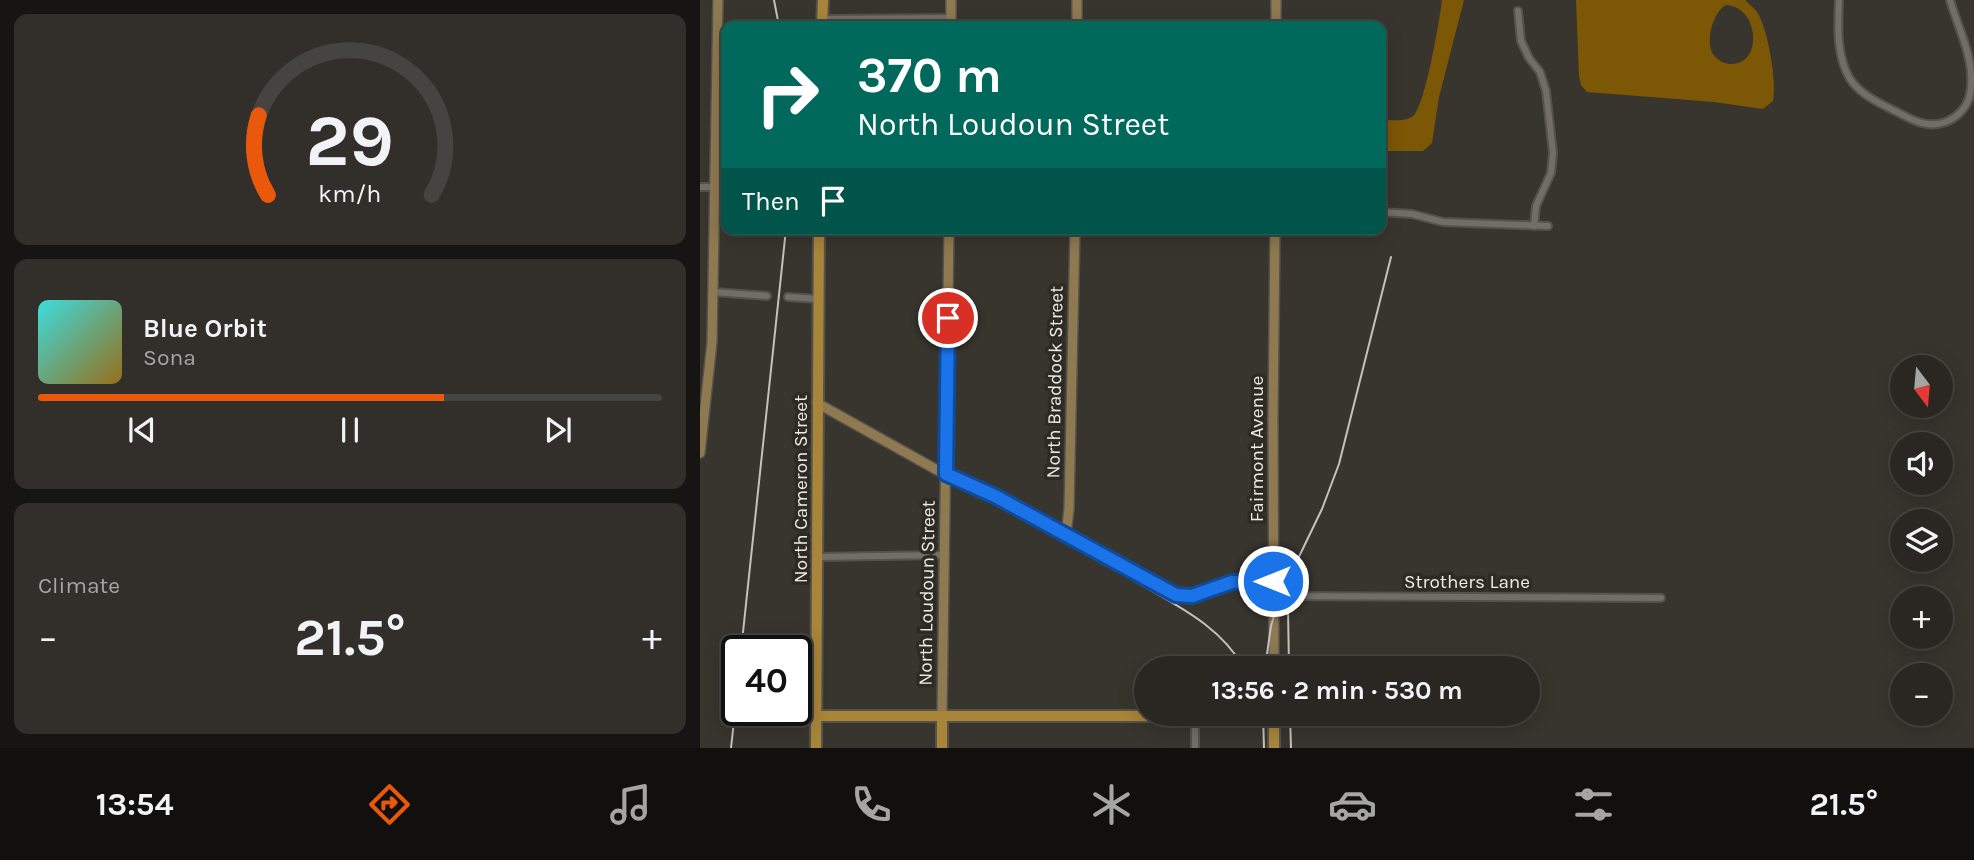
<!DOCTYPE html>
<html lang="en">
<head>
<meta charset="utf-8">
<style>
	body { margin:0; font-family:Karla,sans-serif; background:#322f2a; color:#f1f3f6; height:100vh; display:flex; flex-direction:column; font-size:26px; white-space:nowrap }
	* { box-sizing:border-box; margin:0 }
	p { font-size:23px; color:#a5a5a5 }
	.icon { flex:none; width:38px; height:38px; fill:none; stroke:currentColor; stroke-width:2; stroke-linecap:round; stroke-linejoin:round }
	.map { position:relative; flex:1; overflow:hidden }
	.sheet { display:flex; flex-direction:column; gap:14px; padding:14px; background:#171513; width:700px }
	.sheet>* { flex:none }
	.banner { position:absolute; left:21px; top:21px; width:665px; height:214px; border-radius:14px; box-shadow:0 4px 18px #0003,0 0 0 2px #464440; background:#00695c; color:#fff; overflow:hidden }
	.needle { width:46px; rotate:164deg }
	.fabs { position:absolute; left:1190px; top:355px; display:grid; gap:14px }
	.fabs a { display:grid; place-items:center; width:63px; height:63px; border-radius:50%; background:#2a2722; box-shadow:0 4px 18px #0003,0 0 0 2px #464440; font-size:35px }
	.speed { position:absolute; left:21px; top:635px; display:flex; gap:14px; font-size:35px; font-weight:700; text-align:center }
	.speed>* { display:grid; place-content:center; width:91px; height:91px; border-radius:50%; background:#2a2722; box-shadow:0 4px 18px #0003,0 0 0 2px #464440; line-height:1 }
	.speed .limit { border:4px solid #111; border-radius:10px; background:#fff; color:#111 }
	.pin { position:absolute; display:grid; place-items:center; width:60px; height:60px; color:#fff; margin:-30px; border:4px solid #fff; border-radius:50%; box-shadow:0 2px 7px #0007 }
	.me { position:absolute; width:77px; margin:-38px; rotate:270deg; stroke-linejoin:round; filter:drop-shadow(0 0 5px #0008) }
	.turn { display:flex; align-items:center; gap:24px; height:147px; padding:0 21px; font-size:32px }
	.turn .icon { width:91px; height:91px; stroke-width:2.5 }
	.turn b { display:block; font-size:49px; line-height:60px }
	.then { display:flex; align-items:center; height:66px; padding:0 21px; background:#0003; gap:14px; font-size:26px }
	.big { font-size:52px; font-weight:700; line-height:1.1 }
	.sheet .widget { flex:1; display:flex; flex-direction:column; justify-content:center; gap:10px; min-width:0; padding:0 24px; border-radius:14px; background:#322f2a }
	.sheet .dial { align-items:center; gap:0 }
	.dial svg { height:182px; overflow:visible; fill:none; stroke:#464440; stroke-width:7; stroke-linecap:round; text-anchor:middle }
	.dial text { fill:#f1f3f6; stroke:none }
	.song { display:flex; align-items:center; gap:21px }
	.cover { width:84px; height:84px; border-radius:10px; background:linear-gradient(135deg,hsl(180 70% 55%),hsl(40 70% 35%)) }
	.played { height:7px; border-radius:4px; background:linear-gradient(90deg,#ea580c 65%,#464440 65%) }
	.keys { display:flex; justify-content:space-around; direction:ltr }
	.heat { display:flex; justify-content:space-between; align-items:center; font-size:38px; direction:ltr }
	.trip { position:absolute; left:434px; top:656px; width:406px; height:70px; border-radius:35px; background:#2a2722; box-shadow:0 4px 18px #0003,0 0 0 2px #464440; font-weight:700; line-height:70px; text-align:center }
	.tabs { display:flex; height:112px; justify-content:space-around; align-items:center; background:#11100e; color:#a5a5a5 }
	.tabs .icon { width:49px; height:49px }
	.tabs .active { color:#ea580c }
	.tabs b { font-size:32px; color:#f1f3f6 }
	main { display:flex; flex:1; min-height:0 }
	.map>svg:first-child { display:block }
	.forest { fill:#7c5706; fill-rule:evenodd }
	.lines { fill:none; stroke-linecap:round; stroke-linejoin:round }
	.street-casing { stroke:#55524c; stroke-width:10 }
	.secondary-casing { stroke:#55524c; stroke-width:12 }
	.primary-casing { stroke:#55524c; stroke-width:14 }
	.street { stroke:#726e67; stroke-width:6 }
	.secondary { stroke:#8e7950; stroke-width:9 }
	.primary { stroke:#a98539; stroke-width:10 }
	.rail { stroke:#c4c2bd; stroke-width:2 }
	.route-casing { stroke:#114b97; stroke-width:18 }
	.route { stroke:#1a73e8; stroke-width:12 }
	.labels { text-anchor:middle; stroke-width:7; stroke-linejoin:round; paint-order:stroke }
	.street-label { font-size:19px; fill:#edebe7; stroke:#2e2a24 }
</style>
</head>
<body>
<main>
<section class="sheet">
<div class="widget dial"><svg viewBox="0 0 100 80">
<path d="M14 69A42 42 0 1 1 86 69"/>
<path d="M14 69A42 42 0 0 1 10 34" stroke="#ea580c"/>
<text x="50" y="56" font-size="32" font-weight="700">29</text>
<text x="50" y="72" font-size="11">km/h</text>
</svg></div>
<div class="widget">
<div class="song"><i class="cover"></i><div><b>Blue Orbit</b><p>Sona</p></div></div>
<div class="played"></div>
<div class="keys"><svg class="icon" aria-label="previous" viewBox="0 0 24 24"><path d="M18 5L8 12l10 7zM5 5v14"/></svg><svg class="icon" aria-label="pause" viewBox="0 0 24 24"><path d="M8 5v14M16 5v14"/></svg><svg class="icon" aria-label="next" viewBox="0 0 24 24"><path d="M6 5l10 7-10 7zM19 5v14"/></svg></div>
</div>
<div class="widget"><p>Climate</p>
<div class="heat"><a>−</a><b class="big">21.5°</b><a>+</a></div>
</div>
</section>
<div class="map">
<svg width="1274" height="748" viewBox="0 0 1274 748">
	<rect width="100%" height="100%" fill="#38342e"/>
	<g class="forest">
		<path d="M 742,0 L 764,0 L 739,97 L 732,143 L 723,151 L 681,151 L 681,120 C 690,120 706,122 713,116 C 725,107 740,18 742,0 Z"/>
		<path d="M 876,0 L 1045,0 C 1049,4 1054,8 1057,12 C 1068,29 1077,82 1073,101 L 1063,109 L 1014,102 L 887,92 L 881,85 L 879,76 ZM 1026,5 C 1060,7 1063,65 1031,64 C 1024,64 1017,60 1013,54 C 1005,41 1013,12 1026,5 Z"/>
	</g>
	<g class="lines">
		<defs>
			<g id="street">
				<path d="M 1139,0 C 1138,25 1136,56 1150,79 C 1160,94 1177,102 1193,110 C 1202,114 1212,121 1222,123 C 1246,129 1269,113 1271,88 C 1274,57 1258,28 1250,0"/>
				<polyline points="818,11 821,41 829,58 840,72 846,91 853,153 851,173 836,206 834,226"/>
				<polyline points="122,19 251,18"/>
				<polyline points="0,187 14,187"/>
				<polyline points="681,212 712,214 743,222 848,226"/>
				<polyline points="14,292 67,296"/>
				<polyline points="88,297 118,299"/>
				<polyline points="116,557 243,555"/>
				<polyline points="573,596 961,598"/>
				<polyline points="495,715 495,748"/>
			</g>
			<g id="secondary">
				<polyline points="251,0 251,26"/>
				<polyline points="377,26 377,0"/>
				<polyline points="576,26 576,0"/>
				<polyline points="117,403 237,470 295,496 476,595 492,596 532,582 573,581"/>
				<polyline points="0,453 12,342 18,0"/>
				<polyline points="363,534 367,526 369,509 375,229"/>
				<polyline points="574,668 573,420 575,229"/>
				<polyline points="242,716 249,229"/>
			</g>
			<g id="primary">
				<polyline points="122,26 123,0"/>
				<polyline points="117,716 574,716 574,748"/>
				<polyline points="116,748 119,229"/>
				<polyline points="242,748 242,716"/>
			</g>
		</defs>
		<use href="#street" class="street-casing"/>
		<use href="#secondary" class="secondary-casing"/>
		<use href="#primary" class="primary-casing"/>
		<use href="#street" class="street"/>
		<use href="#secondary" class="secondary"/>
		<use href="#primary" class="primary"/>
		<g class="rail">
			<polyline points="74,0 79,26"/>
			<path d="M 433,580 C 475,605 519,624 544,668"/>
			<polyline points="41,651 86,229"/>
			<polyline points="565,668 571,626 580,596 622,509 639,464 691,257"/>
			<polyline points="589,668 588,608 590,585"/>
			<polyline points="563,714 564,748"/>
			<polyline points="590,714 591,748"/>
			<polyline points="31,748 37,694"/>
		</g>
	</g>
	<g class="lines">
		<defs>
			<polyline id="route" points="248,318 246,474 295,496 476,595 492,596 532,582 573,581"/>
		</defs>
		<use href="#route" class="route-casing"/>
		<use href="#route" class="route"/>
	</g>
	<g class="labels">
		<g class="street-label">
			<text transform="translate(354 382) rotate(-89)" y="7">North Braddock Street</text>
			<text transform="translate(556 449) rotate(-90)" y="7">Fairmont Avenue</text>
			<text transform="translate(100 489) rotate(-90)" y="7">North Cameron Street</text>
			<text x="767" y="588">Strothers Lane</text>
			<text transform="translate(226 593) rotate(-89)" y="7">North Loudoun Street</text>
		</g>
	</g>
</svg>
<div class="fabs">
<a><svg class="needle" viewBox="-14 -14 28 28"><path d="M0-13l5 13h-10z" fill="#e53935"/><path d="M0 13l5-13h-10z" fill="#a5a5a5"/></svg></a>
<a><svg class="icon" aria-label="sound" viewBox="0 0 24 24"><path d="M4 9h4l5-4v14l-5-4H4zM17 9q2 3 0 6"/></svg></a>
<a><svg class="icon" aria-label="layers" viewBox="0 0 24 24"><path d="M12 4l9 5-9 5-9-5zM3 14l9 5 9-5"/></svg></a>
<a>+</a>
<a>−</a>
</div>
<div class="speed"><div class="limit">40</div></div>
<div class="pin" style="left:248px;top:318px;background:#d93025"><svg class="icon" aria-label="arrive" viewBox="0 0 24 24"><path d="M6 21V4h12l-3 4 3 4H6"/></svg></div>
<svg class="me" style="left:573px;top:581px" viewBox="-20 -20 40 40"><circle r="17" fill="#1a73e8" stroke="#fff" stroke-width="3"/><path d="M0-11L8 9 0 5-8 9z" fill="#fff"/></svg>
<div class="trip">13:56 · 2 min · 530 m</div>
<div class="banner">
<div class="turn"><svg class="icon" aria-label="right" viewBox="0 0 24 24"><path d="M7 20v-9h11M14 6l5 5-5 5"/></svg><div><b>370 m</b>North Loudoun Street</div></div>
<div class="then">Then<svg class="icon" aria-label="arrive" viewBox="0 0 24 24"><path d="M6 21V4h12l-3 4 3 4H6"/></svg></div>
</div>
</div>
</main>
<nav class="tabs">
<b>13:54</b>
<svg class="icon active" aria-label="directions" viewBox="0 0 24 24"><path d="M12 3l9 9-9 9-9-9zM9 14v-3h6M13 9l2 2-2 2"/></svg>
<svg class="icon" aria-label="music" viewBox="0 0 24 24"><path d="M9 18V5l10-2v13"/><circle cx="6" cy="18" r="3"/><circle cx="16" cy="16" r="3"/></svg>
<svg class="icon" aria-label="phone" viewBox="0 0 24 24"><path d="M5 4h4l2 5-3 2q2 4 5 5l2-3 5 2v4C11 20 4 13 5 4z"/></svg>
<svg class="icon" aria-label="climate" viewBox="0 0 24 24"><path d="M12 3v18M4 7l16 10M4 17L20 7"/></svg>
<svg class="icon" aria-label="car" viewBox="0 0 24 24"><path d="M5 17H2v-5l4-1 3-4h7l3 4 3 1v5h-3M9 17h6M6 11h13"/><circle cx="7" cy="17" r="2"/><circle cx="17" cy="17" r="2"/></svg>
<svg class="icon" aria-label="filters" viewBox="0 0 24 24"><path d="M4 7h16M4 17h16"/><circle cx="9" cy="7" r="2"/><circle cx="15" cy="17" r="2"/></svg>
<b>21.5°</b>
</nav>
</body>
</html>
